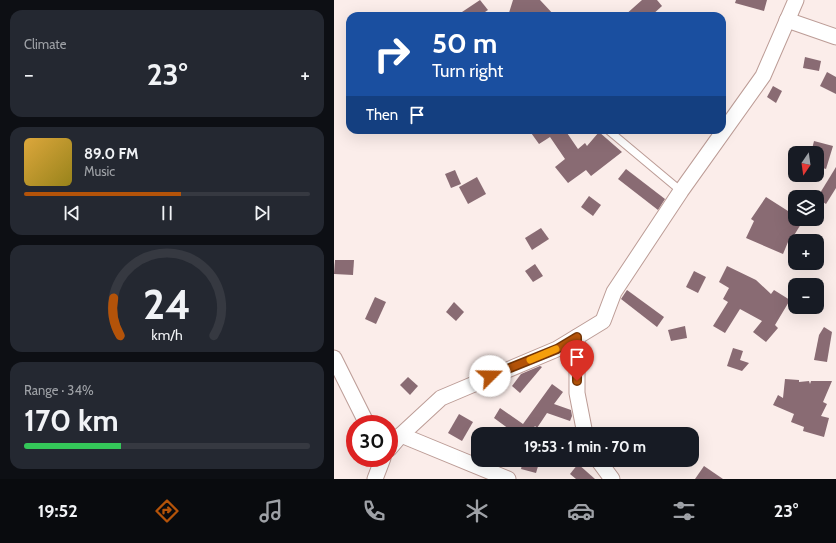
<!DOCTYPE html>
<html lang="en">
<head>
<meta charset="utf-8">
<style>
	body { margin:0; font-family:Cabin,sans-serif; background:#242831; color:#f1f3f6; height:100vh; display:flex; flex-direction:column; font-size:15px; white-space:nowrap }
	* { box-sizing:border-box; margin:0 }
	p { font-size:13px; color:#9ea1a6 }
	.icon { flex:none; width:22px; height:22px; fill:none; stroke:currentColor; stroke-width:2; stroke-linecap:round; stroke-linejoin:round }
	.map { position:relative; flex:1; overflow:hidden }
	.side { display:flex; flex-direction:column; gap:10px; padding:10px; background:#0d0f14; width:334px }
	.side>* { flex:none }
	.guide { position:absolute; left:12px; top:12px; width:380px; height:122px; border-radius:12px; box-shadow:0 4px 16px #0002; background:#1a4fa0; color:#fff; overflow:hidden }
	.needle { width:26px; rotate:193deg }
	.tools { position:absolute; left:454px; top:146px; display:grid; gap:8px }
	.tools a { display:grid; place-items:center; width:36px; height:36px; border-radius:8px; background:#171b24; box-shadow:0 4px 16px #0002; font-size:20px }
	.speed { position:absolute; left:12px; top:415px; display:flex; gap:8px; font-size:20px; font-weight:700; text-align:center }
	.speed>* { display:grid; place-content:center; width:52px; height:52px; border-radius:50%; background:#171b24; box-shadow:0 4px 16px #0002; line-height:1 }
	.speed .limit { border:6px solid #d22; background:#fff; color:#111 }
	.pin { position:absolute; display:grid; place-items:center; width:34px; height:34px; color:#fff; margin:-41px -17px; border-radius:50% 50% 50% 0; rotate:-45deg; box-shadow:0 0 4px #0007 }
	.pin .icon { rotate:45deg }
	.me { position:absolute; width:44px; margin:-22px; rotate:68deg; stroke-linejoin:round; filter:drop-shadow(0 0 3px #0008) }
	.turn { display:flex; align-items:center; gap:14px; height:84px; padding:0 20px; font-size:18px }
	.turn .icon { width:52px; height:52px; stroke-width:2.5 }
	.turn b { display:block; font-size:28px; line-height:34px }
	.then { display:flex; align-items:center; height:38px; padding:0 20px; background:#0003; gap:8px; font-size:15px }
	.big { font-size:30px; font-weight:700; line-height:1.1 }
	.side .widget { flex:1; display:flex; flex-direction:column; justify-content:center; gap:6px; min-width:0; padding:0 14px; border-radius:12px; background:#242831 }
	.side .dial { align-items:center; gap:0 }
	.dial svg { height:104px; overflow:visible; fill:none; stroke:#363941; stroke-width:7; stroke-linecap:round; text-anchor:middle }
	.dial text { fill:#f1f3f6; stroke:none }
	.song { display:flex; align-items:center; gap:12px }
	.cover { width:48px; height:48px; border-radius:6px; background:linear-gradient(135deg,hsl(40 70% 55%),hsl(50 70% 35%)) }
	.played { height:4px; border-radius:2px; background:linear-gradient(90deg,#b45309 55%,#363941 55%) }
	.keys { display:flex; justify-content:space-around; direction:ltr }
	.heat { display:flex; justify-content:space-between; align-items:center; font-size:22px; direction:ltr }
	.charge { height:6px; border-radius:3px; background:linear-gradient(90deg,#34c759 34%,#363941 0) }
	.trip { position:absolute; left:137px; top:427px; width:228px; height:40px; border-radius:12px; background:#171b24; box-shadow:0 4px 16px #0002; font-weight:700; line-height:40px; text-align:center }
	.tab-bar { display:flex; height:64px; justify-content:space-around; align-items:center; background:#090b0e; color:#9ea1a6 }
	.tab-bar .icon { width:28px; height:28px }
	.tab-bar .current { color:#b45309 }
	.tab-bar b { font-size:18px; color:#f1f3f6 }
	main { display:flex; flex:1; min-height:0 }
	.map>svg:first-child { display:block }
	.building { fill:#896b73 }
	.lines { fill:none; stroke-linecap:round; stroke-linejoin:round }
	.lane-casing { stroke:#bc9c96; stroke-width:9 }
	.street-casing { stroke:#bc9c96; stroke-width:17 }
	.lane { stroke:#fff; stroke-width:7 }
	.street { stroke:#fff; stroke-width:15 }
	.route-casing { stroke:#753606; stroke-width:10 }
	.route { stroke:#b45309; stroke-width:7 }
	.slow { stroke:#f59e0b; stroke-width:7 }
</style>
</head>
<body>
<main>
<section class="side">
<div class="widget"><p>Climate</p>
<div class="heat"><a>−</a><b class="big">23°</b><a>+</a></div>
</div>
<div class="widget">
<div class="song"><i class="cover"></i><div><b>89.0 FM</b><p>Music</p></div></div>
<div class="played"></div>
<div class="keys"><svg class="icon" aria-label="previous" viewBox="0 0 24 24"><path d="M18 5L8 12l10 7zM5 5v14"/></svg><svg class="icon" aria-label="pause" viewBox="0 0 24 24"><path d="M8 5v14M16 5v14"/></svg><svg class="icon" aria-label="next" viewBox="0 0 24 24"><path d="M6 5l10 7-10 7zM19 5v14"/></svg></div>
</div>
<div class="widget dial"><svg viewBox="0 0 100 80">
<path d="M14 69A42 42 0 1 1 86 69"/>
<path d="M14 69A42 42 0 0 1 9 40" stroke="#b45309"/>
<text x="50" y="56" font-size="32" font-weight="700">24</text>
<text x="50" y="72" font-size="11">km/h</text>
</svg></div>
<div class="widget"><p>Range · 34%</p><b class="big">170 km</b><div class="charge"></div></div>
</section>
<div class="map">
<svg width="502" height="479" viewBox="0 0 502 479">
	<rect width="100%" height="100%" fill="#fbedea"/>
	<g class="building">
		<polygon points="146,0 154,10 145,16 122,16"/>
		<polygon points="179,0 206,0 221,16 174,16"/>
		<polygon points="308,0 323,0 328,6 317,16 290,16"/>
		<polygon points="402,0 433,0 430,11 401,3"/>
		<polygon points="471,57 487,61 485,71 469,68"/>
		<polygon points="493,72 502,77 502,94 486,86"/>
		<polygon points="439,86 448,91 442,103 433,97"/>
		<polygon points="195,130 231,130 244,149 251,143 253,146 265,132 288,152 257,176 252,170 234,183 221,167 231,159 216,137 205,144"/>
		<polygon points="480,141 499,146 492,169 483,166 483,153 477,153"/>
		<polygon points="502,167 502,188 492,204 483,198"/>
		<polygon points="292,169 331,199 324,210 284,179"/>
		<polygon points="121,170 127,184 117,188 111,174"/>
		<polygon points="143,177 152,194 134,204 125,187"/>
		<polygon points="255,196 267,205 259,216 247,207"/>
		<polygon points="432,197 454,211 461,200 461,219 470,219 456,242 454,242 449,254 412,238 420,221 417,219"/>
		<polygon points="207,228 215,239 198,250 191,238"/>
		<polygon points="1,260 20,260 19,275 0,274"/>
		<polygon points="201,264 209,276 199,282 191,271"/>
		<polygon points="393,266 422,280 437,294 440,290 456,300 441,325 444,328 432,342 419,332 428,321 406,309 391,333 379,326 394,302 389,299 395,288 385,282"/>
		<polygon points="360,271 372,277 364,293 352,287"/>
		<polygon points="293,290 330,317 323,327 287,299"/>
		<polygon points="41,297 52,302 42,324 31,319"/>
		<polygon points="120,302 130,312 122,321 112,312"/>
		<polygon points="351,326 353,338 337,341 334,330"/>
		<polygon points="490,327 498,332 493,362 480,360 485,335"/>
		<polygon points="399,348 409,351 406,360 415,363 408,371 393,366"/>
		<polygon points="206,366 208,367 186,393 178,386 187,374"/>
		<polygon points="74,377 84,386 76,395 66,385"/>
		<polygon points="451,379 465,380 465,382 475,381 476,384 477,381 498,381 489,402 493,404 487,416 495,418 490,437 469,431 470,427 457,422 460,414 439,405 444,395 449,398"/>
		<polygon points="218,384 229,392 220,404 237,410 238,416 236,421 213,413 203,428 201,426 198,430 203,434 182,434 160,418 166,408 189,424"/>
		<polygon points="125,414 139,422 128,441 114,433"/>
		<polygon points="189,460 205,463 202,473 187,469"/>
		<polygon points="244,464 261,479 242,479 236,474"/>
		<polygon points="370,466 389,479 361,479"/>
	</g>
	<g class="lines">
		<defs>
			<polyline id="lane" points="274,130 347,191"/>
			<g id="street">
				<polyline points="453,20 502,37"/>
				<polyline points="243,337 243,393 251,434"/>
				<polyline points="0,358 33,424"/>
				<polyline points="67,435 174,479"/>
				<polyline points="55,449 67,435 107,398 223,349 269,321 280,292 347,191 429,76 462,0"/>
				<polyline points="264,460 278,479"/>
				<polyline points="41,479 49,458"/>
			</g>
		</defs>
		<use href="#lane" class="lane-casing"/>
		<use href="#street" class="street-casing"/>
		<use href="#lane" class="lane"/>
		<use href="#street" class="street"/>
	</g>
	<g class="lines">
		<defs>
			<polyline id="route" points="156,376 223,349 243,337 243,381"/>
		</defs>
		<use href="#route" class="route-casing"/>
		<use href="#route" class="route"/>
		<polyline class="slow" points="196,360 222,349"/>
	</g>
</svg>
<div class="tools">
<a><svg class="needle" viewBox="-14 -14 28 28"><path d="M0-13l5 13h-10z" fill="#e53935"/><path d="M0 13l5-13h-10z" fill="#9ea1a6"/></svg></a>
<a><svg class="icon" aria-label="layers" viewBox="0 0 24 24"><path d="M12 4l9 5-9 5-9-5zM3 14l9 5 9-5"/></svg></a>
<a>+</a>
<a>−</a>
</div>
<div class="speed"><div class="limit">30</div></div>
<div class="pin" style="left:243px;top:381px;background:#d93025"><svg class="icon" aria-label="arrive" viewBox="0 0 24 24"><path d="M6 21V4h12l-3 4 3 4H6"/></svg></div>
<svg class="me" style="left:156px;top:376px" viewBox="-20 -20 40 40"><circle r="19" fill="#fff"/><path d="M0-13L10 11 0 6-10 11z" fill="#b45309"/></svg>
<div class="trip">19:53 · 1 min · 70 m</div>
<div class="guide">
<div class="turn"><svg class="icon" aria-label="right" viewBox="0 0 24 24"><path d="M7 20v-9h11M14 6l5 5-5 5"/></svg><div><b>50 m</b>Turn right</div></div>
<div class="then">Then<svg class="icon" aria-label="arrive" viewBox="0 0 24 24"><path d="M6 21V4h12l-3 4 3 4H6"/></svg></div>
</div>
</div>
</main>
<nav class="tab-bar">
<b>19:52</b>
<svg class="icon current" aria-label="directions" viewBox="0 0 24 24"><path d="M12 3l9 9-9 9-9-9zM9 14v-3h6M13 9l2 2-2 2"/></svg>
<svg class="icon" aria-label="music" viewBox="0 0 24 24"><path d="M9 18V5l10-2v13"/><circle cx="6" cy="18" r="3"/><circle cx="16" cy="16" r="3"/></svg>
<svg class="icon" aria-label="phone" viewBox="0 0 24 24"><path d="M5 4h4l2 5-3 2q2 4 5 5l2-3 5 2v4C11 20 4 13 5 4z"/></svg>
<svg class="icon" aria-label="climate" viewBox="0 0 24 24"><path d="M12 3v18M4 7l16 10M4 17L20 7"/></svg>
<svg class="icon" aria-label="car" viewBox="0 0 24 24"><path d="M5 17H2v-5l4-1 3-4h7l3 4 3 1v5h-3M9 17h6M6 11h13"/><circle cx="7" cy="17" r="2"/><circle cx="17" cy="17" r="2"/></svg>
<svg class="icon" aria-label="filters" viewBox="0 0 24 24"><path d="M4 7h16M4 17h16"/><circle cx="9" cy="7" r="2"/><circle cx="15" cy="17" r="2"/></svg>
<b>23°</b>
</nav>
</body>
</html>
